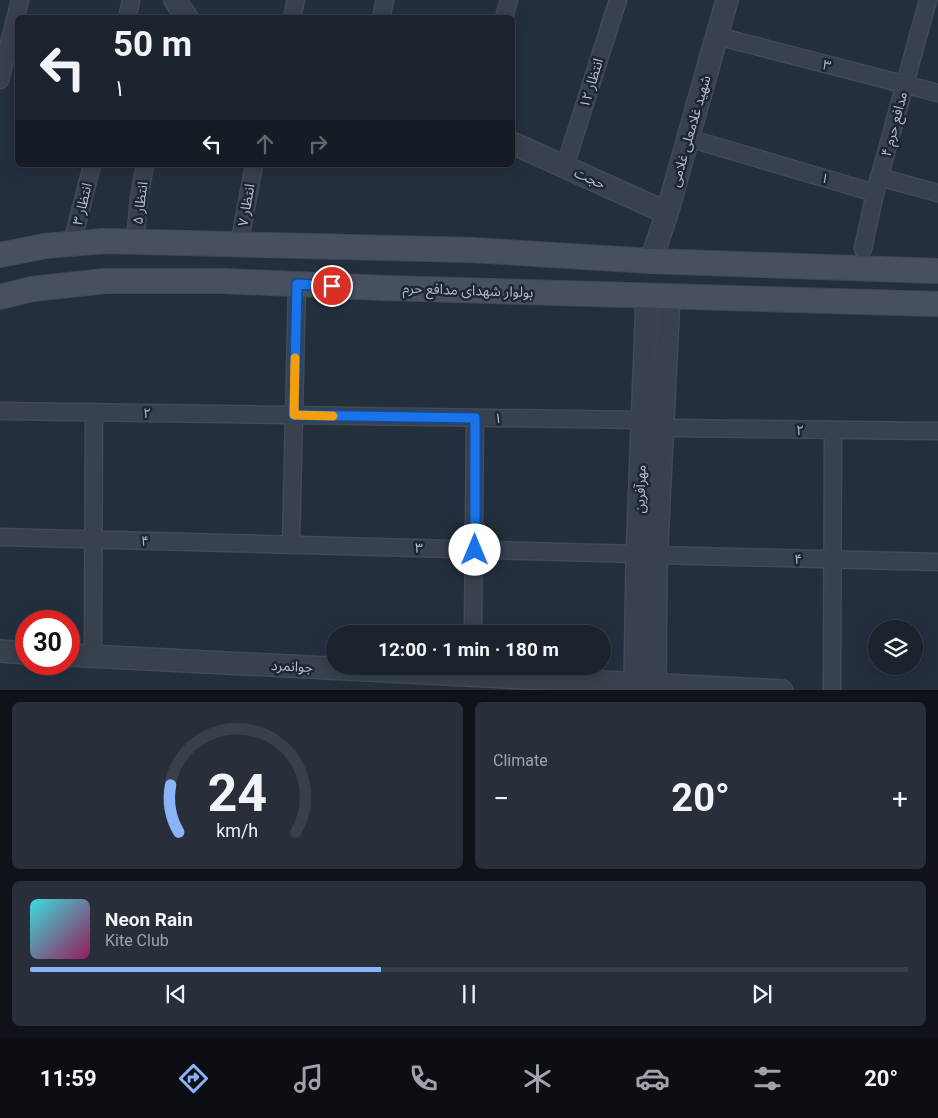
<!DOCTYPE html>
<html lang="en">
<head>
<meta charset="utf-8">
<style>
	body { margin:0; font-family:Roboto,"Noto Sans Arabic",sans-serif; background:#282f3a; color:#f1f3f6; height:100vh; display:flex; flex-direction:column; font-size:19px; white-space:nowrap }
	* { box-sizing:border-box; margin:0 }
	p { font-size:16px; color:#a0a4aa }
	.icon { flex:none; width:28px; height:28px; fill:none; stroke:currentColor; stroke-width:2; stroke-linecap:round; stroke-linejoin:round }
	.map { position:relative; height:690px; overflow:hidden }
	.panel { display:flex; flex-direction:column; gap:12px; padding:12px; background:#0f1319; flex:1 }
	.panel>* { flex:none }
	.guide { position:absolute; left:15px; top:15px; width:500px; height:152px; border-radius:8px; box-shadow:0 2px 12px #0003,0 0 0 1px #39404a; background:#1b232e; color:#f1f3f6; overflow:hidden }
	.controls { position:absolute; left:868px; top:620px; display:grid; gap:10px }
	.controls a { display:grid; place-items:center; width:55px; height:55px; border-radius:50%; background:#1b232e; box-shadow:0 2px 12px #0003,0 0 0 1px #39404a; font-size:25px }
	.speed { position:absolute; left:15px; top:610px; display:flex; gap:10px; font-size:25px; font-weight:700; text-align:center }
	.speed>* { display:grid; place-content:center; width:65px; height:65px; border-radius:50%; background:#1b232e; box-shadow:0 2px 12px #0003,0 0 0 1px #39404a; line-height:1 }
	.speed .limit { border:8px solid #d22; background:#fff; color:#111 }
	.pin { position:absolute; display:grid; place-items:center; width:42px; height:42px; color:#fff; margin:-21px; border:2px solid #fff; border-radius:50%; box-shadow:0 1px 5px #0007 }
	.me { position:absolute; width:55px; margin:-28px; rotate:0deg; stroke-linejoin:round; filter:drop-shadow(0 0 4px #0008) }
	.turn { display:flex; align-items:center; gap:18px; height:105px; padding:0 15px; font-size:22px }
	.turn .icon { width:65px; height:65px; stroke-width:2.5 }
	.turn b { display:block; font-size:35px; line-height:42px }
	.lanes { display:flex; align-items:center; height:48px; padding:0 15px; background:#0003; justify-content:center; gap:25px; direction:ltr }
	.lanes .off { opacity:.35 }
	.big { font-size:38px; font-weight:700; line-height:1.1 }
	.panel .widget { flex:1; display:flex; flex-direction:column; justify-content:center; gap:8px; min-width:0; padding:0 18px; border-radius:8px; background:#282f3a }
	.panel .dial { align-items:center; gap:0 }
	.dial svg { height:130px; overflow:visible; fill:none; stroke:#39404a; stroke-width:7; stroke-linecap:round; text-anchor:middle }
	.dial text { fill:#f1f3f6; stroke:none }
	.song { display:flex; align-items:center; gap:15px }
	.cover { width:60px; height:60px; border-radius:8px; background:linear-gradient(135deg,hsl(180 70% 55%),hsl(330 70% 35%)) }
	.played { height:5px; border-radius:2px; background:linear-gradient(90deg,#8ab4f8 40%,#39404a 40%) }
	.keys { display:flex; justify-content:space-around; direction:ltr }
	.heat { display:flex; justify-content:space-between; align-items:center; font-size:28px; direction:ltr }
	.panel .tiles { flex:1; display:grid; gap:12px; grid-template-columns:1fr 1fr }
	.widget:last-child { grid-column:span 2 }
	.trip { position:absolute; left:326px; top:625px; width:285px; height:50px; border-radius:25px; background:#1b232e; box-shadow:0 2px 12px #0003,0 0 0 1px #39404a; font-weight:700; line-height:50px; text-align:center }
	.menu { display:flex; height:80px; justify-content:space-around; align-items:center; background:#0b0e12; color:#a0a4aa }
	.menu .icon { width:35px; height:35px }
	.menu .on { color:#8ab4f8 }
	.menu b { font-size:22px; color:#f1f3f6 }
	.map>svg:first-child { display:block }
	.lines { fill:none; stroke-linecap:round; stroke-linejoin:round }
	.minor-casing { stroke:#414a57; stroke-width:19 }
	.tertiary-casing { stroke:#414a57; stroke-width:24 }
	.secondary-casing { stroke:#414a57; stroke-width:26 }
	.minor { stroke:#38414e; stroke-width:16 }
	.tertiary { stroke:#38414e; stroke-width:21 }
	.secondary { stroke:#465061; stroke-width:24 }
	.route-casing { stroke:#114b97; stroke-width:12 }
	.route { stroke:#1a73e8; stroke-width:9 }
	.slow { stroke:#f59e0b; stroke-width:9 }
	.labels { text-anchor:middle; stroke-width:5; stroke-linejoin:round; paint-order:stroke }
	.street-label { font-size:14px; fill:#b4bcc9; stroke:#1d2633 }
</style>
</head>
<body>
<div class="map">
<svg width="938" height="691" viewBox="0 0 938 691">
	<rect width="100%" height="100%" fill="#242f3e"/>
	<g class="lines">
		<defs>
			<g id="minor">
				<polyline points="127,18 131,0"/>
				<polyline points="292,18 296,0"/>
				<polyline points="381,18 385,0"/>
				<polyline points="504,18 509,0"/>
				<polyline points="717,36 938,93"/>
				<polyline points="0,80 20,0"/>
				<polyline points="688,138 875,193"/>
				<polyline points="565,166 618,0"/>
				<polyline points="879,177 938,193"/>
				<polyline points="135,242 139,198 145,165"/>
				<polyline points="72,243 92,165"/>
				<polyline points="239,245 254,165"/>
				<polyline points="863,249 875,193 928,0"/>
				<polyline points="0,411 642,420"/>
				<polyline points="663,428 938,431"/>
				<polyline points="0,537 637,554"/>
				<polyline points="291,545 297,284"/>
				<polyline points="657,555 938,562"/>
				<polyline points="473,634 475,418"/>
				<polyline points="93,656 94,413"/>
				<polyline points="832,691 833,430"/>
			</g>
			<g id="tertiary">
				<polyline points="175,0 187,18"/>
				<polyline points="512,143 667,213"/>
				<polyline points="651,261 667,213 727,0"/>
				<polyline points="0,651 26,653"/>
				<polyline points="69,655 782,691"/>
				<polyline points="635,683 637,560 647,296"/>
				<polyline points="655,683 656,563 669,297"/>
			</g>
			<g id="secondary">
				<polyline points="0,255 45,246 105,241 472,250 651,261 938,271"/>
				<polyline points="0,297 32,289 105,281 224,281 385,288 938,304"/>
			</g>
		</defs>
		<use href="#minor" class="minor-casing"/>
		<use href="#tertiary" class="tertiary-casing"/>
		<use href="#secondary" class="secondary-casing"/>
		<use href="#minor" class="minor"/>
		<use href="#tertiary" class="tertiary"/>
		<use href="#secondary" class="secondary"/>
	</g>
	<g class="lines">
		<defs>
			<polyline id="route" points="332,286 297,284 294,415 475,418 475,550"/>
		</defs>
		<use href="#route" class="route-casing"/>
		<use href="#route" class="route"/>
		<polyline class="slow" points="295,358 294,415 333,416"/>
	</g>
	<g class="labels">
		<g class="street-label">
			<text transform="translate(827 65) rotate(15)" y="5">۳</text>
			<text transform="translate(591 83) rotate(-73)" y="5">انتظار ۱۲</text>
			<text transform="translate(894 124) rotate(-75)" y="5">مدافع حرم ۴</text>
			<text transform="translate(690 131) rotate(-74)" y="5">شهید غلامعلی غلامی</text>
			<text transform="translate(590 178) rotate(24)" y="5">حجت</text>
			<text transform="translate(825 178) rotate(16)" y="5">۱</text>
			<text transform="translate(140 203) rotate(-83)" y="5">انتظار ۵</text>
			<text transform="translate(82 204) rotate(-76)" y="5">انتظار ۳</text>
			<text transform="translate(246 205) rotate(-80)" y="5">انتظار ۷</text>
			<text transform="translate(468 290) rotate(2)" y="5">بولوار شهدای مدافع حرم</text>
			<text transform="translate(147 413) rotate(1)" y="5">۲</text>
			<text transform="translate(498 418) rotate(1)" y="5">۱</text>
			<text transform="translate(800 430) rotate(1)" y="5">۲</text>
			<text transform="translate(640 489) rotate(-88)" y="5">مهرآفرین</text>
			<text transform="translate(145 541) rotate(2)" y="5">۴</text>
			<text transform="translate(419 548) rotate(2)" y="5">۳</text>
			<text transform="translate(798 559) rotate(1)" y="5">۴</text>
			<text transform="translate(292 666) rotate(3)" y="5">جوانمرد</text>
		</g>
	</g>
</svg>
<div class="controls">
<a><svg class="icon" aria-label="layers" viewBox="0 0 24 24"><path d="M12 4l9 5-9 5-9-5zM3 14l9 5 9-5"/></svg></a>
</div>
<div class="speed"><div class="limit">30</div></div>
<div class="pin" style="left:332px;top:286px;background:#d93025"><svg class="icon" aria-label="arrive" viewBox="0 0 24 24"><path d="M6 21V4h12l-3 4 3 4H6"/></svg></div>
<svg class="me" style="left:475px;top:550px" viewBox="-20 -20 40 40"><circle r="19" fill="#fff"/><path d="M0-13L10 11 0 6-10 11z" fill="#1a73e8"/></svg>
<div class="trip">12:00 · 1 min · 180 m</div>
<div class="guide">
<div class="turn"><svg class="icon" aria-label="left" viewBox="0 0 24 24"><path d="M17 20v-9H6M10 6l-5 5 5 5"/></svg><div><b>50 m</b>۱</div></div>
<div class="lanes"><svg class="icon" aria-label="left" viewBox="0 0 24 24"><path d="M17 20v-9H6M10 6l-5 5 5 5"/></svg><svg class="icon off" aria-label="ahead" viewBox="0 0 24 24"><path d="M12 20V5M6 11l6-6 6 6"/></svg><svg class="icon off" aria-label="right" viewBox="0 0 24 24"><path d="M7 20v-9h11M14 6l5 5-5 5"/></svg></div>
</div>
</div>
<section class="panel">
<div class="tiles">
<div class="widget dial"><svg viewBox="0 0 100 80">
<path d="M14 69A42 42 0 1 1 86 69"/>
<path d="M14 69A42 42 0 0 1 9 40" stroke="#8ab4f8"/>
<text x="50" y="56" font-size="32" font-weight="700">24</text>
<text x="50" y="72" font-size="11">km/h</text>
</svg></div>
<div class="widget"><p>Climate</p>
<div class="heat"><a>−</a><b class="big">20°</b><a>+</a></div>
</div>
<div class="widget">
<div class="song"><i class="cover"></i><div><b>Neon Rain</b><p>Kite Club</p></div></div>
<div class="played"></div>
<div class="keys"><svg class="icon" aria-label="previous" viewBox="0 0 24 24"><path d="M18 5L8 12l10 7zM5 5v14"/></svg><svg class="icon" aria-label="pause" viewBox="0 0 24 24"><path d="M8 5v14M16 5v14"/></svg><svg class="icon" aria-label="next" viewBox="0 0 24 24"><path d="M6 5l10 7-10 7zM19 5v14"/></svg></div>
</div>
</div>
</section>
<nav class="menu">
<b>11:59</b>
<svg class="icon on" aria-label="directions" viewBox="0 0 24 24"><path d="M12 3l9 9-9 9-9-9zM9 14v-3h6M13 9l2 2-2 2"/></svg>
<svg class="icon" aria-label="music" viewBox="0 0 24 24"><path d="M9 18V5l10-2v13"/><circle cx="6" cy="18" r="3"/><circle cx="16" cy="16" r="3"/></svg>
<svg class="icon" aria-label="phone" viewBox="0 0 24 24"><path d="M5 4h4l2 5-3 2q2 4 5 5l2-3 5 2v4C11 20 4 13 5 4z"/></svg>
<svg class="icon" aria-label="climate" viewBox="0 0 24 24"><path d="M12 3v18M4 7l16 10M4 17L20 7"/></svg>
<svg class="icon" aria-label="car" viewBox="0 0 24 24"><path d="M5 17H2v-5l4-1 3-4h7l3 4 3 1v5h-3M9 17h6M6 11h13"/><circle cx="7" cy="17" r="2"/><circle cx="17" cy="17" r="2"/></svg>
<svg class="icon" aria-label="filters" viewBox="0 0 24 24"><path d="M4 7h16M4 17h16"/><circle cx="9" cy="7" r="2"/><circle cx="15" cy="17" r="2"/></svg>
<b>20°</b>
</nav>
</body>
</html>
